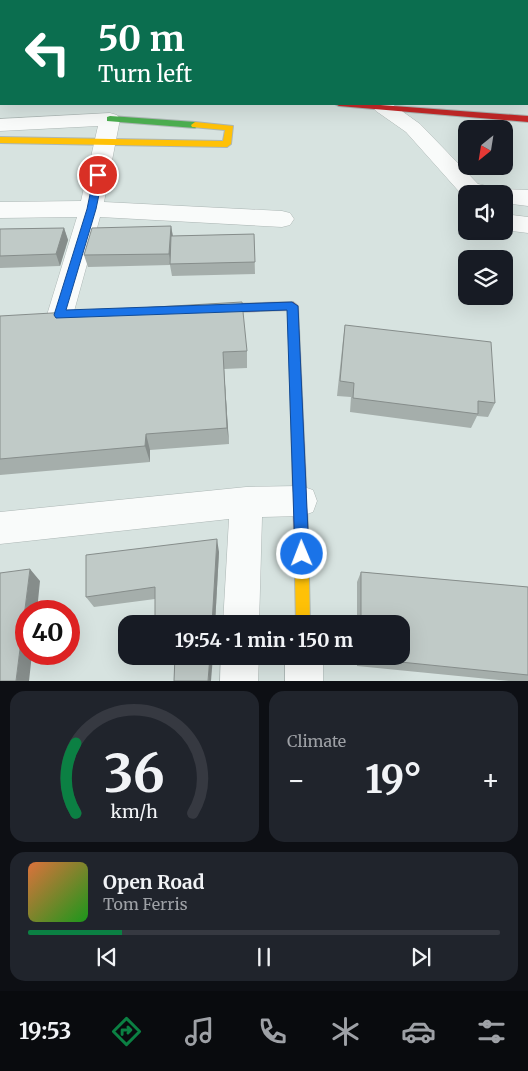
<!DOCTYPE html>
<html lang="en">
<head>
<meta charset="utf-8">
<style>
	body { margin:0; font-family:Merriweather,serif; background:#20242c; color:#f1f3f6; height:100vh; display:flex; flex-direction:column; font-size:19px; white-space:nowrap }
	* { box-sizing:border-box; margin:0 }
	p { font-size:16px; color:#9ea1a6 }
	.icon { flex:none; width:28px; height:28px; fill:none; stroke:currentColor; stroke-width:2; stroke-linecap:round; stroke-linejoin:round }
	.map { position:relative; height:681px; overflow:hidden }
	.sheet { display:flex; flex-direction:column; gap:10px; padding:10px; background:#0d0f14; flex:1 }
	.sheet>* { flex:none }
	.banner { position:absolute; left:0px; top:0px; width:529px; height:105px; box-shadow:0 5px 20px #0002; background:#0b6e4f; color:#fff; overflow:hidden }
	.needle { width:32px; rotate:210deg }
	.controls { position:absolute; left:458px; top:120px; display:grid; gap:10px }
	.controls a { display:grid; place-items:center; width:55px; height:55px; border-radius:10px; background:#171b24; box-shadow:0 5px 20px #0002; font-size:25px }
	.speed { position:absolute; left:15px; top:600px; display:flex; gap:10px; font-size:25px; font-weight:700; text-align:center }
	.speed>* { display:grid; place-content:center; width:65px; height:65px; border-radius:50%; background:#171b24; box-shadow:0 5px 20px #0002; line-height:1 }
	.speed .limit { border:8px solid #d22; background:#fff; color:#111 }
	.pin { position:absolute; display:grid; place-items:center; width:42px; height:42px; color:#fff; margin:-21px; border:2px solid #fff; border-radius:50%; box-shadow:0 1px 5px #0007 }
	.me { position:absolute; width:55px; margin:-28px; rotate:359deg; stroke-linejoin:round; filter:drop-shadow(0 0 4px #0008) }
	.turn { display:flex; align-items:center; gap:18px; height:105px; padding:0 15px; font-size:22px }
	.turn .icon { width:65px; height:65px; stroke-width:2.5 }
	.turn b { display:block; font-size:35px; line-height:42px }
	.big { font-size:38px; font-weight:700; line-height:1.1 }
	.sheet .widget { flex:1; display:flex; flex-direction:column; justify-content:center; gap:8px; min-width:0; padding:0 18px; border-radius:15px; background:#20242c }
	.sheet .dial { align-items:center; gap:0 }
	.dial svg { height:130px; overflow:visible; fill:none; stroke:#363941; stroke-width:7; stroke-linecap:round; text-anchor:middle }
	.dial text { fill:#f1f3f6; stroke:none }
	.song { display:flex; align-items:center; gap:15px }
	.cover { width:60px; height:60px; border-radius:8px; background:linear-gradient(135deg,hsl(20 70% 55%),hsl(120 70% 35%)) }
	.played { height:5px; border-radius:2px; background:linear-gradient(90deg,#0b8043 20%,#363941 20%) }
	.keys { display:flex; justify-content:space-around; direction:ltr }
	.heat { display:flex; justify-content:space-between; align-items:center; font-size:28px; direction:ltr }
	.sheet .tiles { flex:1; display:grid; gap:10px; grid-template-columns:1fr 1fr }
	.widget:last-child { grid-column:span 2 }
	.trip { position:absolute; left:118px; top:615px; width:292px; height:50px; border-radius:15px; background:#171b24; box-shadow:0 5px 20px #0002; font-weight:700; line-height:50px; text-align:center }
	.menu { display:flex; height:80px; justify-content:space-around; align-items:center; background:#090b0e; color:#9ea1a6 }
	.menu .icon { width:35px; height:35px }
	.menu .active { color:#0b8043 }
	.menu b { font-size:22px; color:#f1f3f6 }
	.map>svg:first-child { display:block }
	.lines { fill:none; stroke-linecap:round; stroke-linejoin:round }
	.lane-casing { stroke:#adb7b5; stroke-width:16 }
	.street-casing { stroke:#adb7b5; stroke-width:1 }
	.fast-casing { stroke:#adb7b5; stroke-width:2 }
	.slow-casing { stroke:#adb7b5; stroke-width:2 }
	.jam-casing { stroke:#adb7b5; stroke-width:2 }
	.path { stroke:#bcc1c0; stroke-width:2; stroke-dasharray:2 2.5; stroke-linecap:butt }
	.lane { stroke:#f9fbfa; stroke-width:14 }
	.street { fill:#f9fbfa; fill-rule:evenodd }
	.fast { fill:#4caf50; fill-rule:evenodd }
	.slow { fill:#ffc107; fill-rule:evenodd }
	.jam { fill:#c62828; fill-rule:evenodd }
	.wall { fill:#a5aeab }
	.shaded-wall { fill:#868d8b }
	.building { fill:#c0cac7; stroke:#868d8b }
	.route { fill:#1a73e8; stroke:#114b97 }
</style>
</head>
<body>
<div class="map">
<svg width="528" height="681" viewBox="0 0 528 681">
	<rect width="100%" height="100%" fill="#d7e3e0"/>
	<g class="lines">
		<defs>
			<polyline id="lane" points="93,1 96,0"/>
			<g id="street">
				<rect x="157" y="0" width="16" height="1"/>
				<rect x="224" y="0" width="16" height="1"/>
				<polygon points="375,104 392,104 420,124 478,184 500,189 528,190 528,206 504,203 504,194 466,194 466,197 463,196 406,132 376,111 373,107"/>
				<polygon points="110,113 117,115 120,119 104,202 282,211 290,213 294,219 290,225 282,227 100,217 73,315 69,322 60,325 51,322 47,315 77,217 0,218 0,202 81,201 98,126 0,131 0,119"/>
				<polygon points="504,214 528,217 528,233 504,230"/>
				<polygon points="301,486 313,490 317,501 313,512 301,516 262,517 259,624 223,624 229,519 0,544 0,512 246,487"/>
				<polygon points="221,656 259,656 258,681 220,681"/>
				<rect x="285" y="656" width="38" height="25"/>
			</g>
			<polygon id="fast" points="110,116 195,122 199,125 195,128 107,121 107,117"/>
			<g id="slow">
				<rect x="0" y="89" width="1" height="4"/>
				<polygon points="195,122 233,126 231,144 227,147 0,143 0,137 223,141 225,130 192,127 191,125"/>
				<polygon points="301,522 306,524 308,529 310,624 296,624 294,529 296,524"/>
			</g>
			<g id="jam">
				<polygon points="335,104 367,104 528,116 528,122 339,106"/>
				<polygon points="293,302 298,306 308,529 306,534 301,536 296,534 294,529 288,310 206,313 201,309 206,305"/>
			</g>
		</defs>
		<use href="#lane" class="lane-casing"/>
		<use href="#street" class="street-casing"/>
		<use href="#fast" class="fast-casing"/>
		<use href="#slow" class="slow-casing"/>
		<use href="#jam" class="jam-casing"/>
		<polyline class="path" points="482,0 485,1"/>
		<use href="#lane" class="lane"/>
		<use href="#street" class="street"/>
		<use href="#fast" class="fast"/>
		<use href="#slow" class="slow"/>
		<use href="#jam" class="jam"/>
	</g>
	<g class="wall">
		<polygon points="0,0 32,0 33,1 1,1 1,38 0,37"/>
		<polygon points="171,226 173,236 254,234 255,274 172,276 170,265 88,267 84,255"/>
		<polygon points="64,228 68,240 60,266 0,268 0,229"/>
		<polygon points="0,316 247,351 247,368 224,369 229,444 150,450 150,462 0,475"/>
		<polygon points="345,325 495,403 488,417 477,416 471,428 350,412 351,397 337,396 343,340"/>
		<polygon points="219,552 215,624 157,624 155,620 155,599 94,607 86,597"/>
		<polygon points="361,572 528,587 528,681 509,681 357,666 357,656 401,656 401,624 357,624 357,582"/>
	</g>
	<g class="shaded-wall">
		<polygon points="21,0 32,0 33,1 20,1"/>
		<polygon points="171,226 173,238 171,265 169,254"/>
		<polygon points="64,228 68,240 60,266 56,254"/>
		<polygon points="223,352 224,369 229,444 227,428"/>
		<polygon points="146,434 150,450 150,462 145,446"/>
		<polygon points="217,539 219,552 215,624 212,624"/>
		<polygon points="30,569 40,581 37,611 26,611 26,654 32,654 29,681 16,681"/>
		<polygon points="210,656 213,656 211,681 208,681"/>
	</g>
	<g class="building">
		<polygon points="0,0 21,0 20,1 1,1 1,22 0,22"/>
		<polygon points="171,226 169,254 84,255 92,228"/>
		<polygon points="64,228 56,254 0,256 0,229"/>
		<polygon points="254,234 255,262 170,264 171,236"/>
		<polygon points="242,302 247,351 223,352 227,428 146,434 145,446 0,459 0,316"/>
		<polygon points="345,325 491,342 495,403 478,401 478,414 353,398 354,383 340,381"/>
		<polygon points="217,539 212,624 176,624 176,618 155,620 155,587 86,597 86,555"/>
		<polygon points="30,569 16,681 0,681 0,573"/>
		<polygon points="361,572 528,587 528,675 361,658 361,656 401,656 401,624 361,624"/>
		<polygon points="175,656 210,656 208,681 174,681"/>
	</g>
	<polygon class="route" points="98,172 103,175 96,209 66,310 292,302 298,306 309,554 307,559 302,561 297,559 295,554 287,310 56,318 54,315 87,209 94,175"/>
</svg>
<div class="controls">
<a><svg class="needle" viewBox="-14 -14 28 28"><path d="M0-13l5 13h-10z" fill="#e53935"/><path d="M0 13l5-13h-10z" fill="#9ea1a6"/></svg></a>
<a><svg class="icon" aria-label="sound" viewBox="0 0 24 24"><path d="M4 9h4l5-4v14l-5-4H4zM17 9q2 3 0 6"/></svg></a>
<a><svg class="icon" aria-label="layers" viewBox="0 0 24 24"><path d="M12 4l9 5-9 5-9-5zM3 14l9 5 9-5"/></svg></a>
</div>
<div class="speed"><div class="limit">40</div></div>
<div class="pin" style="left:98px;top:175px;background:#d93025"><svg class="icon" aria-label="arrive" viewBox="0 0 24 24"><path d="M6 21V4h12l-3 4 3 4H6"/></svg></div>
<svg class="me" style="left:302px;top:554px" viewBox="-20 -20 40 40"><circle r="17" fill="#1a73e8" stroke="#fff" stroke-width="3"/><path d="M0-11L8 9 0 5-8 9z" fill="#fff"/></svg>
<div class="trip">19:54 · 1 min · 150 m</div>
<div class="banner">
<div class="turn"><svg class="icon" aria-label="left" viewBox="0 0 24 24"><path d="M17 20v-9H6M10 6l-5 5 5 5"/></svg><div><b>50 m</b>Turn left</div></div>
</div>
</div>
<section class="sheet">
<div class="tiles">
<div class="widget dial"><svg viewBox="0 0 100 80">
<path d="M14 69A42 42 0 1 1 86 69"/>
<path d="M14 69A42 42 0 0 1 14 26" stroke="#0b8043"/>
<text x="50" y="56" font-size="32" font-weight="700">36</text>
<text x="50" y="72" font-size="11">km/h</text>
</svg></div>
<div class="widget"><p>Climate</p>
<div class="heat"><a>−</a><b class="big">19°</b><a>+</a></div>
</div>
<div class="widget">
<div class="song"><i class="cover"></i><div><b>Open Road</b><p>Tom Ferris</p></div></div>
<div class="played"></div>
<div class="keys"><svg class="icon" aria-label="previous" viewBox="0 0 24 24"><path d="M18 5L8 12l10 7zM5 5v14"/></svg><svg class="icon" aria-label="pause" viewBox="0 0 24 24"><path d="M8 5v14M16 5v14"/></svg><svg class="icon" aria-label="next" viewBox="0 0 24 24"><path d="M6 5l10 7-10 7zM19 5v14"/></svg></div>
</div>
</div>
</section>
<nav class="menu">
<b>19:53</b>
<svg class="icon active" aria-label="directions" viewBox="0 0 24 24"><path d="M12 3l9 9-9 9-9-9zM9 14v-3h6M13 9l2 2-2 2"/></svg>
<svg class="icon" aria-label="music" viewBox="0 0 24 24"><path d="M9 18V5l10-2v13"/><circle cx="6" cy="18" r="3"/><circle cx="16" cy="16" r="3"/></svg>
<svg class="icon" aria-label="phone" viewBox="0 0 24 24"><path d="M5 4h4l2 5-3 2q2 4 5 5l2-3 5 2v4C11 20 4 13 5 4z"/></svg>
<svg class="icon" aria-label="climate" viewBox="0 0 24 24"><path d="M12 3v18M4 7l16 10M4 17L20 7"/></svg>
<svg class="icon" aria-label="car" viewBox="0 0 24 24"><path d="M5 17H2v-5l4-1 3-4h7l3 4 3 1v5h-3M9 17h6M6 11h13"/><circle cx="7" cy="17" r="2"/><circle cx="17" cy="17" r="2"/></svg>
<svg class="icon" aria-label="filters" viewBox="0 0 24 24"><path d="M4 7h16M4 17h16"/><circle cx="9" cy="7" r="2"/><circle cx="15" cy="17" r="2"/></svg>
</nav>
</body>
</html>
